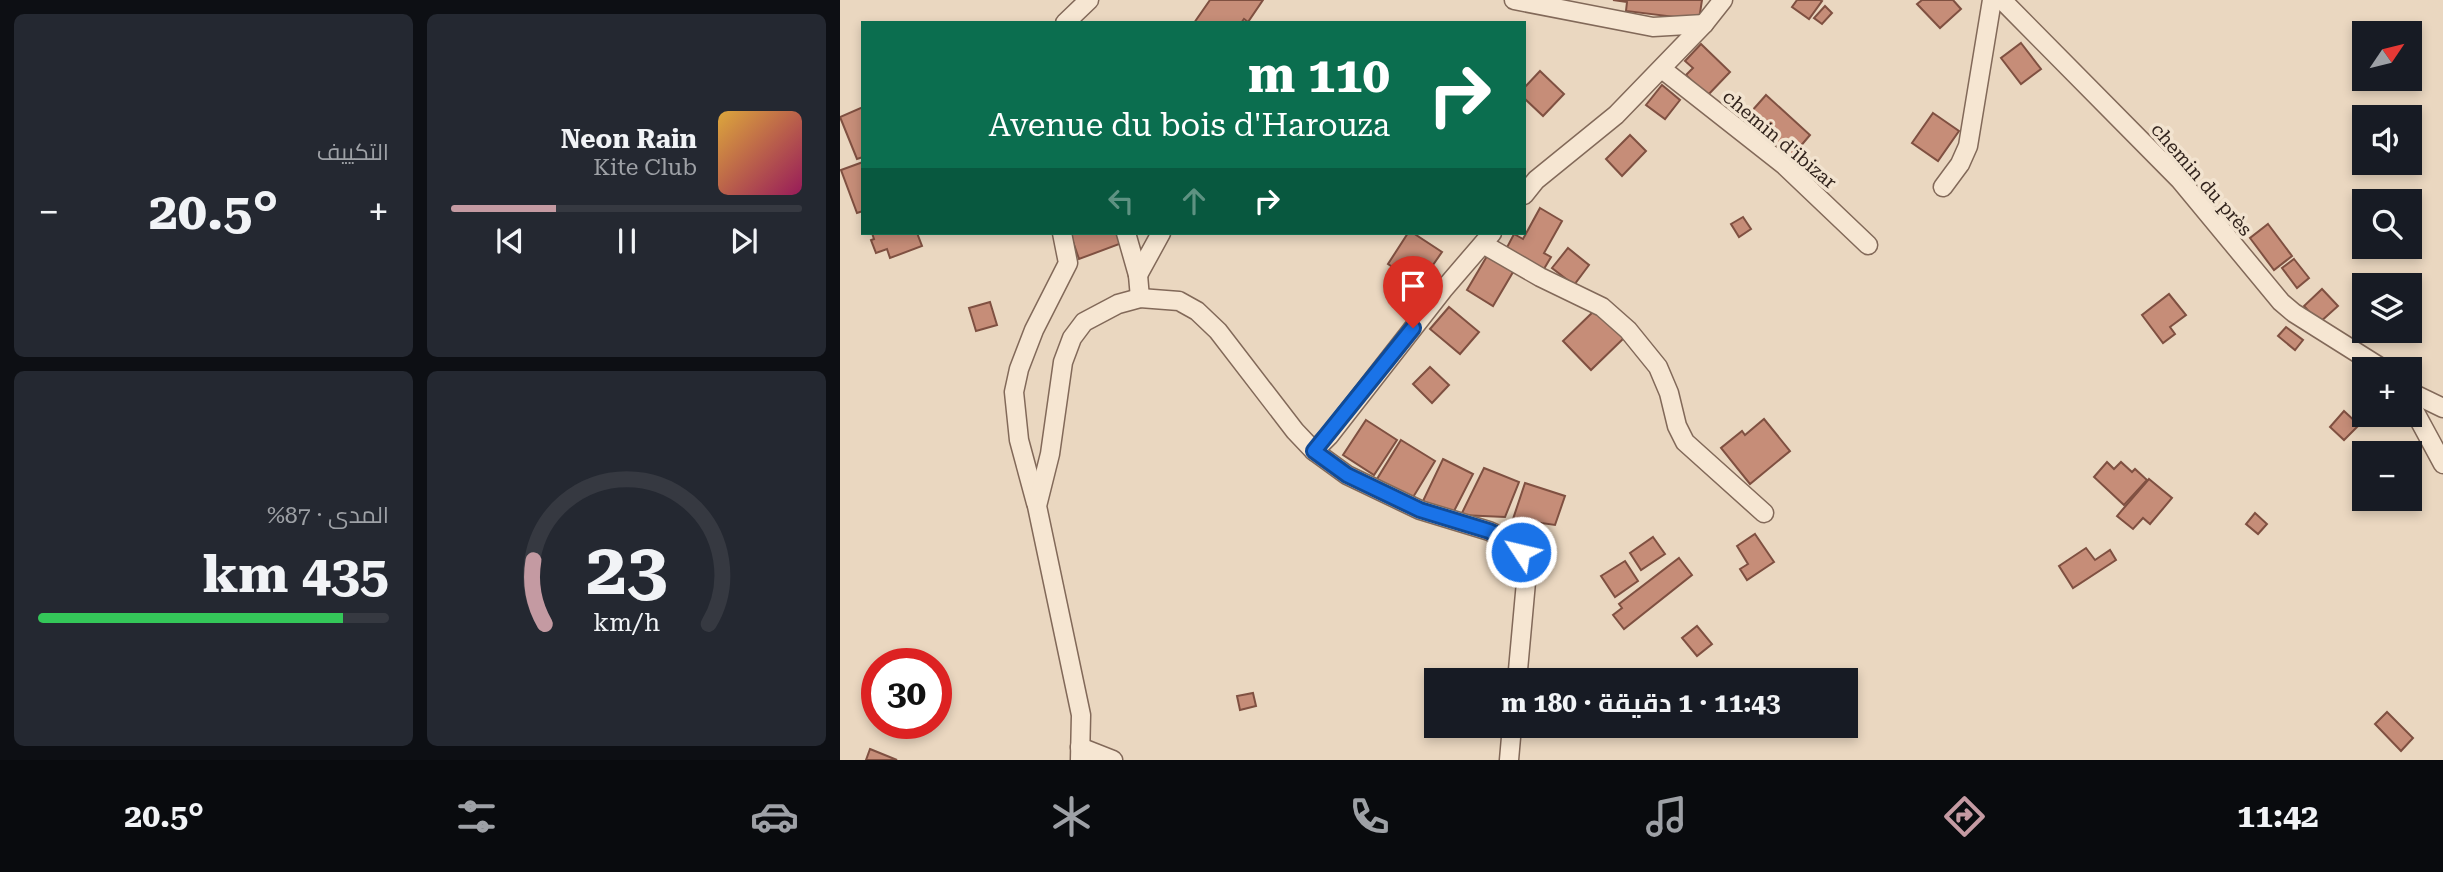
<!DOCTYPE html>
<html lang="ar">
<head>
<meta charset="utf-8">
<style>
	body { margin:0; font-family:"Roboto Serif",Cairo,serif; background:#242831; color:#f1f3f6; direction:rtl; height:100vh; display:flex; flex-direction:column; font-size:26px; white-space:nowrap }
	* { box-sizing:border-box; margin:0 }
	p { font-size:23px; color:#9ea1a6 }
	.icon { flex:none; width:38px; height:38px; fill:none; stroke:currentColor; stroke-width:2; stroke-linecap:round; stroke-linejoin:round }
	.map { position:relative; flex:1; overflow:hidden; direction:ltr }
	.panel { display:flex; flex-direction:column; gap:14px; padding:14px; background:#0d0f14; width:840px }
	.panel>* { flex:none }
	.guide { position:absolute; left:21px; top:21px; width:665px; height:214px; border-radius:0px; box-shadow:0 4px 10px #0003; direction:rtl; background:#0b6e4f; color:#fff; overflow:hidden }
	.needle { width:46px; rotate:55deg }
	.controls { position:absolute; left:1512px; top:21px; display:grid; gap:14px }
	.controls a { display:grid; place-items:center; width:70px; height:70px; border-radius:0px; background:#171b24; box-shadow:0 4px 10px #0003; font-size:35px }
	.speed { position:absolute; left:21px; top:648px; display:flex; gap:14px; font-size:35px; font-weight:700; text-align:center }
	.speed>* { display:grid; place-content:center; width:91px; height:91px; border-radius:50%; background:#171b24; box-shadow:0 4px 10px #0003; line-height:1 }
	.speed .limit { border:10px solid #d22; background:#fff; color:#111 }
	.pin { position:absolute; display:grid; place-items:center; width:60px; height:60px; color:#fff; margin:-72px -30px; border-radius:50% 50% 50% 0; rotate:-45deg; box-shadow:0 0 7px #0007 }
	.pin .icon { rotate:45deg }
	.me { position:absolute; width:77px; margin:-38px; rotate:305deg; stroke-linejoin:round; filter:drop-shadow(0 0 5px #0008) }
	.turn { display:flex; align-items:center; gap:24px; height:147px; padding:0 21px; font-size:32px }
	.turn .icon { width:91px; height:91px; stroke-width:2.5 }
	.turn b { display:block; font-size:49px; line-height:60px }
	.lanes { display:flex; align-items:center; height:66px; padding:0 21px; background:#0003; justify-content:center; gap:35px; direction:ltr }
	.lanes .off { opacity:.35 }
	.big { font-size:52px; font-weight:700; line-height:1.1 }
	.panel .tile { flex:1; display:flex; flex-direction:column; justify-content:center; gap:10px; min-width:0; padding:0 24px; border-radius:10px; background:#242831 }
	.panel .dial { align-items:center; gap:0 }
	.dial svg { height:182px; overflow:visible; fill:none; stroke:#363941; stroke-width:7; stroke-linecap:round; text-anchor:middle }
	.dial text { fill:#f1f3f6; stroke:none }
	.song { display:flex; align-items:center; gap:21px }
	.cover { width:84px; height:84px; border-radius:10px; background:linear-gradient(135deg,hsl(40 70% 55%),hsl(330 70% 35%)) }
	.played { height:7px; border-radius:4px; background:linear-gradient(90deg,#c49aa2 30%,#363941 30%) }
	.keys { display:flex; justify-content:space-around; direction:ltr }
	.heat { display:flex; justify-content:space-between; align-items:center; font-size:38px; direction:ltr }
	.charge { height:10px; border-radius:5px; background:linear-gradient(90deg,#34c759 87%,#363941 0) }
	.panel .tiles { flex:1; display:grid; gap:14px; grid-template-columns:repeat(2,1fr) }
	.trip { position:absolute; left:584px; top:668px; width:434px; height:70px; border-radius:0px; background:#171b24; box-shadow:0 4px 10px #0003; font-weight:700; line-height:70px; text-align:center; direction:rtl }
	.menu { display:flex; height:112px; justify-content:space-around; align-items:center; background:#090b0e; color:#9ea1a6 }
	.menu .icon { width:49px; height:49px }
	.menu .selected { color:#c49aa2 }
	.menu b { font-size:32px; color:#f1f3f6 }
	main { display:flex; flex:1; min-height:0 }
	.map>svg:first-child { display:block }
	.building { fill:#c68d78; stroke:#7f5041; stroke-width:2 }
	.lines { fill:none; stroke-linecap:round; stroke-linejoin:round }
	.minor-casing { stroke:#826959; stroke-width:21 }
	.minor { stroke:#f6e6d2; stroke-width:18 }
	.route-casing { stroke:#114b97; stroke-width:18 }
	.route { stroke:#1a73e8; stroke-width:12 }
	.labels { text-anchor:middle; stroke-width:7; stroke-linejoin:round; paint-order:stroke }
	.street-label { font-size:19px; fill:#32241d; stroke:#f2e3cf }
</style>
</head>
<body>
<main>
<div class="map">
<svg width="1603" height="760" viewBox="0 0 1603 760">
	<rect width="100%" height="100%" fill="#ead7c0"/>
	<g class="building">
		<polygon points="370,0 423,0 408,22 404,19 401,23 354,23"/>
		<polygon points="773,0 862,0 859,20 786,11 787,2"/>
		<polygon points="957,0 980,0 982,1 969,19 952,7"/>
		<polygon points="1082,0 1113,0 1121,9 1100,28 1077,4"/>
		<polygon points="985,6 992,13 982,24 974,18"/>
		<polygon points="1181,43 1201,69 1181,84 1161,58"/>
		<polygon points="861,44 890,72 867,96 846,75 853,68 845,61"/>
		<polygon points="700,71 724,94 703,116 684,98 684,88"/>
		<polygon points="822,85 840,100 825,119 806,105"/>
		<polygon points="926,95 970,135 948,161 903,121"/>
		<polygon points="23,107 23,157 17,159 0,117"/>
		<polygon points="1093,113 1119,131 1098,161 1072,143"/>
		<polygon points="790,135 806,151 782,176 766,159"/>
		<polygon points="23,162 23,211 17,213 1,170"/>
		<polygon points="700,208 722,221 704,253 711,257 701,274 664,253 674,234 683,239"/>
		<polygon points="903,217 911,229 899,237 891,224"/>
		<polygon points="1428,224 1452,256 1434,270 1410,238"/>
		<polygon points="32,233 77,233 82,246 50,258 47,249 36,253 31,240 34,239"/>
		<polygon points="230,233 278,233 282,243 239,259"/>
		<polygon points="568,233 573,233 602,252 579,285 548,264"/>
		<polygon points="728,248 749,265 734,285 712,268"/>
		<polygon points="650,251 676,267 653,306 627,290"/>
		<polygon points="1454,259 1469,278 1457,288 1442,268"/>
		<polygon points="1482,289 1498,306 1479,323 1464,306"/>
		<polygon points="1329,294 1346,315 1330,327 1335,334 1323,343 1302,315"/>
		<polygon points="150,302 157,325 136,331 129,308"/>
		<polygon points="609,307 639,332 620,354 590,329"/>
		<polygon points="756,309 784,338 751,370 723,341"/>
		<polygon points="1446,327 1463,340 1455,350 1438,336"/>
		<polygon points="590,367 609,385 592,403 573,384"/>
		<polygon points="1504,411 1519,425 1504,440 1490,427"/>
		<polygon points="924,419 950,451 910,484 881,448 902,431 905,435"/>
		<polygon points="526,420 557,440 534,475 503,455"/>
		<polygon points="561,440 595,461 572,499 537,479"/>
		<polygon points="603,459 633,474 612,515 583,501"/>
		<polygon points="1267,462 1274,469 1281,462 1292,472 1295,469 1307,480 1284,505 1254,477"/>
		<polygon points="644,468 679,482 665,517 621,515"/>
		<polygon points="1309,479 1332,498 1310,524 1303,518 1293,529 1277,516"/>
		<polygon points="685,483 725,496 715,525 673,519"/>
		<polygon points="1415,513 1427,524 1418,534 1406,524"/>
		<polygon points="915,534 934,562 907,580 900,569 908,564 897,546"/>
		<polygon points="813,537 825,554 801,570 790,553"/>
		<polygon points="1246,548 1255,560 1270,550 1276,560 1233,588 1219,566"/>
		<polygon points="839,558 852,575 784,629 773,615 782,608 779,604"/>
		<polygon points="785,561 798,581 775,597 761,576"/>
		<polygon points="857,626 872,644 857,656 842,638"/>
		<polygon points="413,693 416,706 400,710 397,696"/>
		<polygon points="1547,712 1573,738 1561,751 1535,724"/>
		<polygon points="30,749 57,760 26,760"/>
	</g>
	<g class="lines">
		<defs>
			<g id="minor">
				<polyline points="674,0 813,27 864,24"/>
				<polyline points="1162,0 1340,180 1441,302 1454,313 1543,369"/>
				<polyline points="225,23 249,0"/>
				<polyline points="822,69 944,165 1028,245"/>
				<polyline points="1103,187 1120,164 1128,146 1152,0"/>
				<polyline points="684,195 696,180 776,115 864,24 883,0"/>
				<polyline points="286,233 298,275 300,298"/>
				<polyline points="643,244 700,277 762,307 788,330 818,367 829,393 837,426 845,442 924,513"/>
				<polyline points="298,275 321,233"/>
				<polyline points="1570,392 1603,408"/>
				<polyline points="1570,403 1603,464"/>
				<polyline points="474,451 507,475 580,510 649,531 673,542 681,552 687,571 677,681"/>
				<polyline points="196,503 179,440 174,392 179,369 194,330 228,263 222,233"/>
				<polyline points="240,747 273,760"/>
				<polyline points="240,760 241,715 197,506 210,454 223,362 232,338 244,322 278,304 300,298 339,301 357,311 378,331 455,431 474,451 489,436 603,290 652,233"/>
				<polyline points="669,760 672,726"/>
			</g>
		</defs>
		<use href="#minor" class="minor-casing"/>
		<use href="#minor" class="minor"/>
	</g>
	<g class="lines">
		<defs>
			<polyline id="route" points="573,328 474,451 507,475 580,510 649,531 673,542 681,552"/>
		</defs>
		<use href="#route" class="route-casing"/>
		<use href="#route" class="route"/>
	</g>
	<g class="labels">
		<g class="street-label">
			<text transform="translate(940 139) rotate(40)" y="7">chemin d'ibizar</text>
			<text transform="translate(1362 179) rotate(49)" y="7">chemin du près</text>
		</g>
	</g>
</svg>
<div class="controls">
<a><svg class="needle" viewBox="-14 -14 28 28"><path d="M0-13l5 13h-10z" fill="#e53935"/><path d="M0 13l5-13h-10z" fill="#9ea1a6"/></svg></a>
<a><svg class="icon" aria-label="sound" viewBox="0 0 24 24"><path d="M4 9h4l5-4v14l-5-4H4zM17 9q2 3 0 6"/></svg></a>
<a><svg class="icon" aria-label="search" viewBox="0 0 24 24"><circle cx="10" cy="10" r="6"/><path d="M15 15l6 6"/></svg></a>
<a><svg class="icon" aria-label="layers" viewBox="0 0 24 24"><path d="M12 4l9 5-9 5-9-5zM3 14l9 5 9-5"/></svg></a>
<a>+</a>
<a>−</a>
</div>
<div class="speed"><div class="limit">30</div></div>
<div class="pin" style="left:573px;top:328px;background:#d93025"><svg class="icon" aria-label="arrive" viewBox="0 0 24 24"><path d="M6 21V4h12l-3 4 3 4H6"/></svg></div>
<svg class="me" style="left:681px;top:552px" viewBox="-20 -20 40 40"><circle r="17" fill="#1a73e8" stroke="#fff" stroke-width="3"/><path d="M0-11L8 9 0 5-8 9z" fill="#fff"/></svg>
<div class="trip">11:43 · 1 دقيقة · 180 m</div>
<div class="guide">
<div class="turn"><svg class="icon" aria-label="right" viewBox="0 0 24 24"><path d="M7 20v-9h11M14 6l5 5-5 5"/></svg><div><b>110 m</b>Avenue du bois d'Harouza</div></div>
<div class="lanes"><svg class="icon off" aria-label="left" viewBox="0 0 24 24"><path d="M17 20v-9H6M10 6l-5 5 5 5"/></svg><svg class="icon off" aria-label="ahead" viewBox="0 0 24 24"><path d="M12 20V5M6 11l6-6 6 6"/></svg><svg class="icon" aria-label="right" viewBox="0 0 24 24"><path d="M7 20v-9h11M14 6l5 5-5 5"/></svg></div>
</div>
</div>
<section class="panel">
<div class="tiles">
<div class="tile">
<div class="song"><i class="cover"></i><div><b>Neon Rain</b><p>Kite Club</p></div></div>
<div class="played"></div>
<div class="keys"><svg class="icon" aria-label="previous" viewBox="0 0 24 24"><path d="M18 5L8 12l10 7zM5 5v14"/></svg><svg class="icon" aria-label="pause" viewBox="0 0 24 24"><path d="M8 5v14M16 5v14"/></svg><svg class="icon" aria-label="next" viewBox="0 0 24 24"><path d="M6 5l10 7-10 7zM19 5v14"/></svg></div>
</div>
<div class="tile"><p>التكييف</p>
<div class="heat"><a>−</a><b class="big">20.5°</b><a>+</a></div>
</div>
<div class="tile dial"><svg viewBox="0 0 100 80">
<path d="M14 69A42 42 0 1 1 86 69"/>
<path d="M14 69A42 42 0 0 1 9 41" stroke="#c49aa2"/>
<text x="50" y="56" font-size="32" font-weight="700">23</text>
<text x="50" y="72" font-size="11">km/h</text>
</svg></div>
<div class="tile"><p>المدى · 87%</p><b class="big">435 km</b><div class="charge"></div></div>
</div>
</section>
</main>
<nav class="menu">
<b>11:42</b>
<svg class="icon selected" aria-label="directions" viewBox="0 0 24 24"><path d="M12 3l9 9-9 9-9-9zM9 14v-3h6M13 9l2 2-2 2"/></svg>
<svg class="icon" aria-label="music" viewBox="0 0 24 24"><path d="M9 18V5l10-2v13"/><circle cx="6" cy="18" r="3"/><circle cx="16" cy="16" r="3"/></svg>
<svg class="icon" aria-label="phone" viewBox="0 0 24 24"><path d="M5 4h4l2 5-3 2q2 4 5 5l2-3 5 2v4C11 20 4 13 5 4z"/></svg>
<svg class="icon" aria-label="climate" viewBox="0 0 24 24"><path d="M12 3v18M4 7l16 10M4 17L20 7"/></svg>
<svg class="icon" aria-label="car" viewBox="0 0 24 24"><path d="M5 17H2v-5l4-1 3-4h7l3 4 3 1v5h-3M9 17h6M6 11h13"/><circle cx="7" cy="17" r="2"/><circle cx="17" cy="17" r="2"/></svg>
<svg class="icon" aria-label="filters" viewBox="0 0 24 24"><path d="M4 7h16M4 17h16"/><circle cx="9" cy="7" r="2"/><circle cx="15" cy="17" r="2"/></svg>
<b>20.5°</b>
</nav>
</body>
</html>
